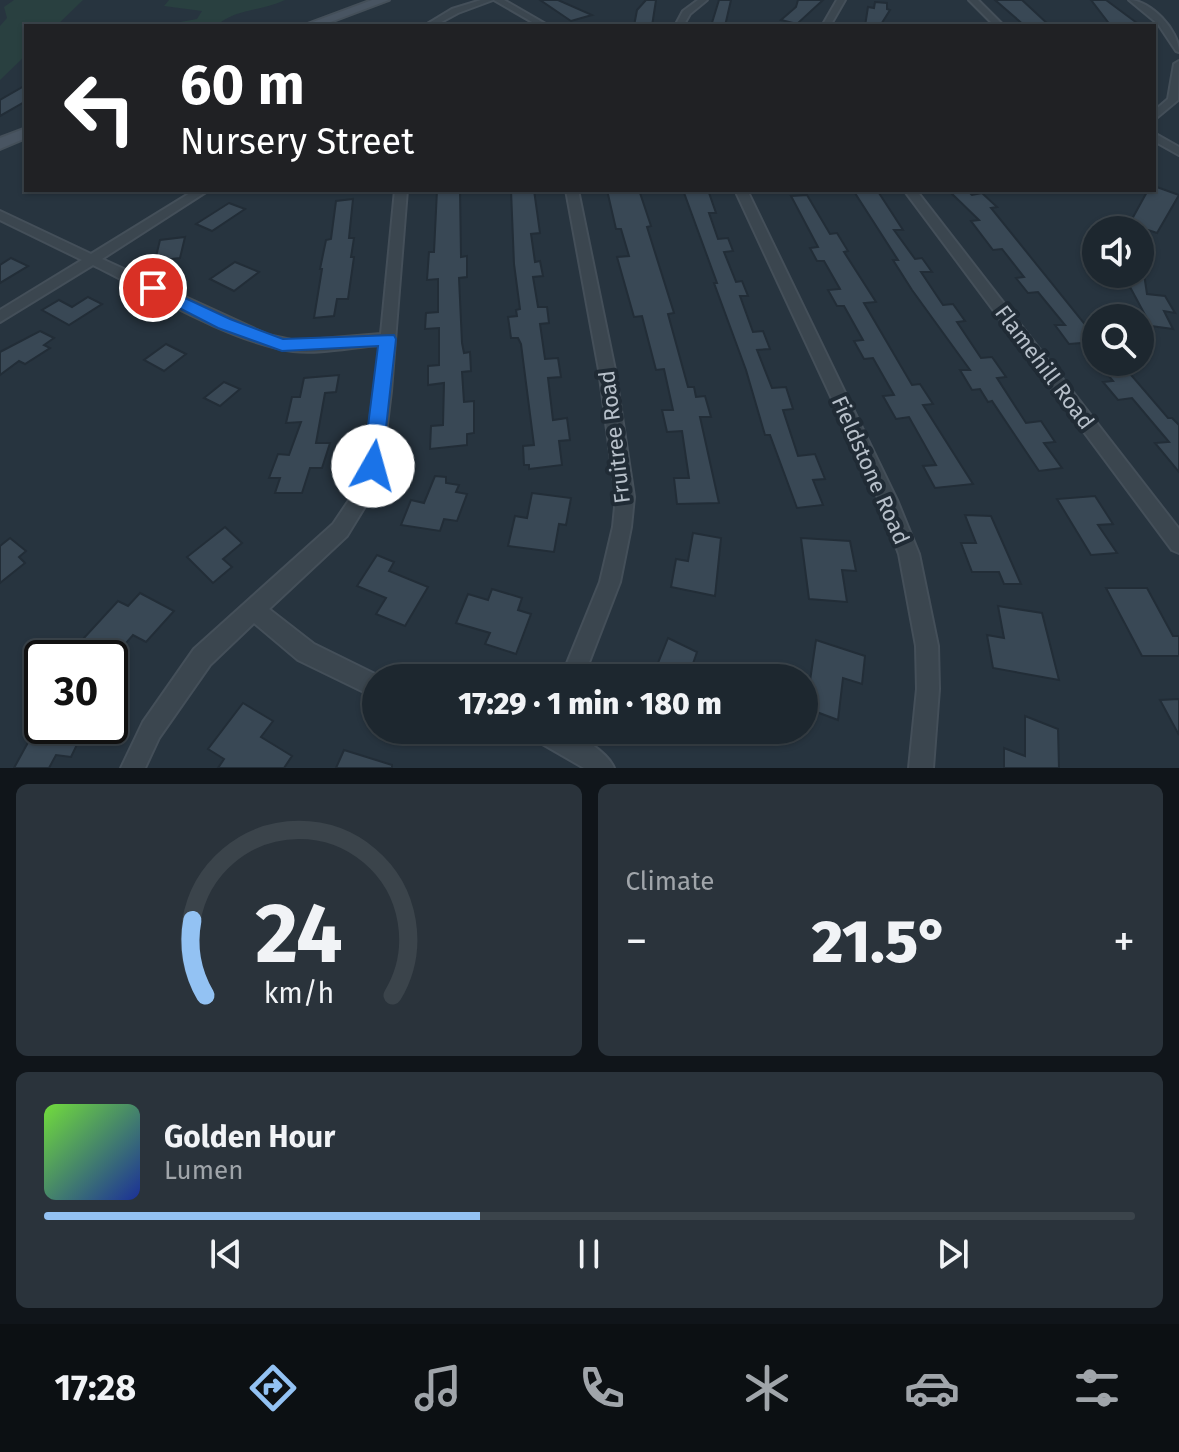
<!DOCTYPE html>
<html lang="en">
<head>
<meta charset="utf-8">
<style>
	body { margin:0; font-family:"Fira Sans",sans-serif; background:#2a333b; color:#f1f3f6; height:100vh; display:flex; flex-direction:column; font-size:30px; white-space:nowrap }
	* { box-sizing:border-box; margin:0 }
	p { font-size:26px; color:#a0a5aa }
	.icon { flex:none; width:44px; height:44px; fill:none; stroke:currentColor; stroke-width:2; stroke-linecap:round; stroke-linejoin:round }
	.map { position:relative; height:768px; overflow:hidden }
	.side { display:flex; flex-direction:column; gap:16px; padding:16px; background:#10151a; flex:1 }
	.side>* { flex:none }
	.top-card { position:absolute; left:24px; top:24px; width:1132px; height:168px; border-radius:0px; box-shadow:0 2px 6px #0004,0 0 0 2px #3b444b; background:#202124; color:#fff; overflow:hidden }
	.tools { position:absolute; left:1082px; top:216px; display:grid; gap:16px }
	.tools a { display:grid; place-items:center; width:72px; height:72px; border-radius:50%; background:#1d272f; box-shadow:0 2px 6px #0004,0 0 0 2px #3b444b; font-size:40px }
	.speed { position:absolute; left:24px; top:640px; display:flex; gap:16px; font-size:40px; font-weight:700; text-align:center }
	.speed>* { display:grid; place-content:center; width:104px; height:104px; border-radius:50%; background:#1d272f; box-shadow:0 2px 6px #0004,0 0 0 2px #3b444b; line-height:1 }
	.speed .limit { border:4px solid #111; border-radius:12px; background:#fff; color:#111 }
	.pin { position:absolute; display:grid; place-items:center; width:68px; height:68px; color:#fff; margin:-34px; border:4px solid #fff; border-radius:50%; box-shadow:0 2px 8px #0007 }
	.me { position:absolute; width:88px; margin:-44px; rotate:7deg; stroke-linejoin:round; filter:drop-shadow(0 0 6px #0008) }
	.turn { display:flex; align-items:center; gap:28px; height:168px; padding:0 24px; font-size:36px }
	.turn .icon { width:104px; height:104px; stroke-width:2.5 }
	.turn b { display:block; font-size:56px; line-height:68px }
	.big { font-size:60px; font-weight:800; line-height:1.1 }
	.side .widget { flex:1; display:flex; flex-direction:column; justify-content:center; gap:12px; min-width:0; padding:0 28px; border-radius:12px; background:#2a333b }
	.side .dial { align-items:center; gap:0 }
	.dial svg { height:208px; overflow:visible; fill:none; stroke:#3b444b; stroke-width:7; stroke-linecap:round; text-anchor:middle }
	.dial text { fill:#f1f3f6; stroke:none }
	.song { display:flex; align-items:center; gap:24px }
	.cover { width:96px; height:96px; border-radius:12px; background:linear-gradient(135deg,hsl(100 70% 55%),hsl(230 70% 35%)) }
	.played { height:8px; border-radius:4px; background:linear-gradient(90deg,#93c2f3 40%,#3b444b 40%) }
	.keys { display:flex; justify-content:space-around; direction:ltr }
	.heat { display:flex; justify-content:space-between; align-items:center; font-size:44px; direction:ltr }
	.side .tiles { flex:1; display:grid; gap:16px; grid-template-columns:1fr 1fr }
	.widget:last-child { grid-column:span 2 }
	.trip { position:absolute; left:362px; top:664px; width:456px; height:80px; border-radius:40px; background:#1d272f; box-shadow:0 2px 6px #0004,0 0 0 2px #3b444b; font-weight:800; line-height:80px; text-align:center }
	.tab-bar { display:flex; height:128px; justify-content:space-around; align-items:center; background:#0c1013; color:#a0a5aa }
	.tab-bar .icon { width:56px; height:56px }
	.tab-bar .on { color:#93c2f3 }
	.tab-bar b { font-size:36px; color:#f1f3f6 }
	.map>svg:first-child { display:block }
	.green { fill:#294040 }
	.building { fill:#394855; stroke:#222d37; stroke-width:2 }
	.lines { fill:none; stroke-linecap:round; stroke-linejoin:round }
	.minor-casing { stroke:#444f59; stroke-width:4 }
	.secondary-casing { stroke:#444f59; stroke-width:4 }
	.minor { fill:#3b464f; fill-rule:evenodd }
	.secondary { fill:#495562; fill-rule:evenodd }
	.route { fill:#1a73e8; stroke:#114b97; stroke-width:2 }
	.labels { text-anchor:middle; stroke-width:8; stroke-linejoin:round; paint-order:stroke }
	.street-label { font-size:22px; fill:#b7c0ca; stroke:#202b35 }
</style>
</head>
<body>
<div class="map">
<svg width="1179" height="768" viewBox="0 0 1179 768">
	<rect width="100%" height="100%" fill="#27343f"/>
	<g class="green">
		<polygon points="14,0 83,0 56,26 26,26 26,55 0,80 0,26 7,18 4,7"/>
		<path d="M 169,0 L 285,0 C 260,12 236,8 216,26 L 158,26 L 197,19 L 202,11 L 164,6 Z"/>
	</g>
	<g class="building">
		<polygon points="540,0 558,0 592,15 571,21"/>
		<polygon points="646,0 656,0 652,26 634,26 637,10"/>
		<polygon points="719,0 731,0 725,26 711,26"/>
		<polygon points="798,0 823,0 797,24 781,20 796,7"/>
		<polygon points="995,0 1022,0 1050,26 1025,26"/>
		<polygon points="1091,0 1106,0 1141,26 1111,26"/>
		<polygon points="875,2 887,3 887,9 890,10 880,26 865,26 868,7 874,8"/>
		<polygon points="26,85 26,101 0,116 0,100"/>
		<polygon points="1154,186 1179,195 1157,233 1148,230 1126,230 1148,190 1154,190"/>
		<polygon points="437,190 460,190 461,257 467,256 467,277 459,278 462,343 464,353 470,352 471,371 462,372 464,402 474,401 474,433 467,434 467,445 430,449 431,426 443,425 444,383 428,385 428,366 439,365 439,328 425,329 426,313 438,312 438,279 427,280 429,252 434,252"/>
		<polygon points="511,190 534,190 540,233 531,234 535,262 540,261 543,276 533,277 538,307 547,307 549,323 540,324 545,359 558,358 561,377 548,378 553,420 567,418 570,440 559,441 562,465 529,469 529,465 524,465 523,446 534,445 521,344 518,338 511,338 508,317 517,316 516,310 520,309 514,264"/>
		<polygon points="607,190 639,190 651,226 647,227 674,313 668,314 688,387 694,387 696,397 705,396 711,417 700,417 719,503 677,504 674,478 689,478 682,431 667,432 662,410 673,410 664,369 656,370 642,316 634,317 617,257 629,256 621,229 616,229"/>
		<polygon points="683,190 708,190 716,213 709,213 718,239 728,238 733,251 724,252 736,282 742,281 748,296 740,296 753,332 763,331 770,349 757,350 772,388 786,387 793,409 783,410 798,456 815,454 825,479 813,480 823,505 797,508 770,435 765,435 746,370 714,283 717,283"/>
		<polygon points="853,190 877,190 903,230 894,230 915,259 922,258 932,272 921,272 943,305 953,304 965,321 957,322 981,358 992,357 1006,377 997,378 1026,423 1041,421 1055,442 1044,443 1062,468 1039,471 992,401 988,402 980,389 972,390 960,370 970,370 912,290 893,260 898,260"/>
		<polygon points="948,190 967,190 972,195 982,193 997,207 991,208 1096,338 1096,360 1081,343 1069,344 1055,325 1065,325 1038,292 1028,293 1016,278 1024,277 1002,249 993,250 971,221 979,220"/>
		<polygon points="807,195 830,234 837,233 848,251 844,252 876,302 864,303 912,385 920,384 933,404 923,405 973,484 935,488 923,466 936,465 909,417 896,419 883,396 894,395 873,358 864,359 854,341 863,340 844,306 837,306 828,290 840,289 824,261 817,261 810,248 818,247 791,196"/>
		<polygon points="353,199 349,238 354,238 351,257 354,257 348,299 337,299 334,316 314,318 322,269 320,269 326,240 331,239 336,201"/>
		<polygon points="229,203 245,209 212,231 196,224"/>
		<polygon points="185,237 180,258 155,261 160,240"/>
		<polygon points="11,258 28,266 0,283 0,265"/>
		<polygon points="235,262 259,272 234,291 210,279"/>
		<polygon points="1123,274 1144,274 1147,294 1165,296 1175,313 1164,311 1173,329 1151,326"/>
		<polygon points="88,297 102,304 69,325 42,310 59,300 72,307"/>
		<polygon points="40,331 54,338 44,345 50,348 25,364 19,361 0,375 0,352"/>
		<polygon points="166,344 186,354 164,371 144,360"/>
		<polygon points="1097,362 1120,362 1168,418 1172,418 1179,425 1179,472 1155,443 1169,442 1132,398 1118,400 1103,382 1113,381"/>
		<polygon points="339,375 336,392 325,393 316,443 330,443 322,468 310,468 302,493 275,493 280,478 269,478 278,454 289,455 301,422 286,423 292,397 300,397 304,378"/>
		<polygon points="224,382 240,389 220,406 204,398"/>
		<polygon points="435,476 446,477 446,483 459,485 456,492 467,494 457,521 444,519 440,531 401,525 411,500 424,503"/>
		<polygon points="532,493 571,498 566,525 559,524 554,552 508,546 515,516 527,518"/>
		<polygon points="1095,496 1113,524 1098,525 1117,553 1091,555 1057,499"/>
		<polygon points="965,515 991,516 1021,584 1004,584 999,572 972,572 961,543 976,543"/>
		<polygon points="225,527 242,543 223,559 232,567 213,583 187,557"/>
		<polygon points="693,533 721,538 715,596 671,587 676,559 688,561"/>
		<polygon points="10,538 26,551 19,557 25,563 0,583 0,546"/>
		<polygon points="801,538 850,541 856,571 842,570 847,602 809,599"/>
		<polygon points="377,555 394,562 389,571 428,587 405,626 376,614 386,598 357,586"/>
		<polygon points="1106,588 1147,588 1173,636 1179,636 1179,656 1142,656"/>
		<polygon points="492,589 522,598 518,610 531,614 516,654 485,644 490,633 456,623 468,594 488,600"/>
		<polygon points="140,593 174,611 146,642 133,635 113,658 85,658 72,651 118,601 128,606"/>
		<polygon points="998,606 1042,613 1059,680 993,668 987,635 1004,638"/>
		<polygon points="668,638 697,652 688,678 652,678"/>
		<polygon points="816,640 865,656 862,684 843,678 838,720 806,708"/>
		<polygon points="1179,699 1179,735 1160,700"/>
		<polygon points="243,703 273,721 261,737 292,756 284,768 218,768 224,759 208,749"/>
		<polygon points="1025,716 1058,729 1059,768 1004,768 1004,748 1025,756"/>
		<polygon points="37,726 86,726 71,757 56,755 49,768 14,768"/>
		<polygon points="344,750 392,765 392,768 336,768"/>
	</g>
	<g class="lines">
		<defs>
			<g id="minor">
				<polygon points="481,0 493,0 458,13 434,26 424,26 452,9"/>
				<polygon points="494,0 504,0 549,26 539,26"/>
				<polygon points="698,0 707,0 690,14 683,26 675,26 683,11"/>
				<polygon points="837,0 845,0 830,26 822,26"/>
				<polygon points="969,0 978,0 1004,26 995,26"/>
				<path d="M 1129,0 C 1150,0 1179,30 1179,52 L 1176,51 L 1158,24 Z"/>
				<polygon points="1179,61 1178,100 1154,120 1154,111 1168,99 1174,64"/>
				<polygon points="1154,133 1179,147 1179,155 1154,141"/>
				<path d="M 195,190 L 209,190 L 102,259 L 268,335 L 296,341 L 381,334 L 395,190 L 407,190 L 391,391 L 382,466 L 375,490 L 347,536 L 269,609 L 314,644 L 383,678 L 376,678 L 376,697 L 368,694 L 298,660 L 254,623 L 210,665 L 159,738 L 145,768 L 121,768 L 143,722 L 194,649 L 333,524 L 358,487 L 364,466 L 380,345 C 352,347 320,354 293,351 C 231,342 150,293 93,265 L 0,322 L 0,310 L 82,260 L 0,220 L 0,211 L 91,254 Z"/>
				<polygon points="566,190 578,190 615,370 634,497 631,527 620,582 583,678 561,678 600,582 613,527 616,497 599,370"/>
				<polygon points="735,190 747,190 897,500 919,554 938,646 939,689 933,768 909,768 917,689 916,646 899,554 879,500"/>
				<polygon points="904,190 916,190 1179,529 1179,553 1172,550"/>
				<path d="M 529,730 C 539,730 551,728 562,730 C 578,733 608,753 614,768 L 584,768 L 532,738 Z"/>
			</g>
			<g id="secondary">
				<polygon points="372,0 389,0 320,26 302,26"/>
				<polygon points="26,128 26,138 0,149 0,138"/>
			</g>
		</defs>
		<use href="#minor" class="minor-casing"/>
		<use href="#secondary" class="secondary-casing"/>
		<use href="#minor" class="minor"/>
		<use href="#secondary" class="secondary"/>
	</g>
	<polygon class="route" points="153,283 230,319 283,339 394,335 396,339 381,472 373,475 366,472 363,466 378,346 282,351 218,328 148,292 145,288"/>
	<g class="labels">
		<g class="street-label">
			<text transform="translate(1045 367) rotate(53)" y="8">Flamehill Road</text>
			<text transform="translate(614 437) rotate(-97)" y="8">Fruitree Road</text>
			<text transform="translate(871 470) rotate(66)" y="8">Fieldstone Road</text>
		</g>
	</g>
</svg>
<div class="tools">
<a><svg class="icon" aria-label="sound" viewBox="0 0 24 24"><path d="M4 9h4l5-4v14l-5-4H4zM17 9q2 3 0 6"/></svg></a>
<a><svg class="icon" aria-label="search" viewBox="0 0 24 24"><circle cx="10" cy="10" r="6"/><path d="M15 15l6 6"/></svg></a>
</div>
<div class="speed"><div class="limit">30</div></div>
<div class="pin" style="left:153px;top:288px;background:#d93025"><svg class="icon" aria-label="arrive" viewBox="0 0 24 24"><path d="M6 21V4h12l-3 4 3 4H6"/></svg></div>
<svg class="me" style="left:373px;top:466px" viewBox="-20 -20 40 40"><circle r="19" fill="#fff"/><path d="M0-13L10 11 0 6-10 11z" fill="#1a73e8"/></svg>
<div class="trip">17:29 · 1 min · 180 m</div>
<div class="top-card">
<div class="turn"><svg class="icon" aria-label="left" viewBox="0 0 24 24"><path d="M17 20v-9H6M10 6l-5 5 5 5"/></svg><div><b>60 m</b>Nursery Street</div></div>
</div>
</div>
<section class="side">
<div class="tiles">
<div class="widget dial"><svg viewBox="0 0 100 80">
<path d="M14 69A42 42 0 1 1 86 69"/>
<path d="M14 69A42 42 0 0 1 9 40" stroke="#93c2f3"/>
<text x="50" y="56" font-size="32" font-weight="700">24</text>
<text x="50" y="72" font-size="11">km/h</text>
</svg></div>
<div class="widget"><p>Climate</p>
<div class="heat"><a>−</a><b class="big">21.5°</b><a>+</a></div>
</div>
<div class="widget">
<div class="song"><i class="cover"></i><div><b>Golden Hour</b><p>Lumen</p></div></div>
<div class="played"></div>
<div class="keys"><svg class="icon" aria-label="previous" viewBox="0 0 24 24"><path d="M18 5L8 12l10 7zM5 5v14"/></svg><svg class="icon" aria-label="pause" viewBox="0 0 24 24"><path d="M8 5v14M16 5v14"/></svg><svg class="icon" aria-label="next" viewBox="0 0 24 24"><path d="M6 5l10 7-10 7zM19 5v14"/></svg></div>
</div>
</div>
</section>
<nav class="tab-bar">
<b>17:28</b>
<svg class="icon on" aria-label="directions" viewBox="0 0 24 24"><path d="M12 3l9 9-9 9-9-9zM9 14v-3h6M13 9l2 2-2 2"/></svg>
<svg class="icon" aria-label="music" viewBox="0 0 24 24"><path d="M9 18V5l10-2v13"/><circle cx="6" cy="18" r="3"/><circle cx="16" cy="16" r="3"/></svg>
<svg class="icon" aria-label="phone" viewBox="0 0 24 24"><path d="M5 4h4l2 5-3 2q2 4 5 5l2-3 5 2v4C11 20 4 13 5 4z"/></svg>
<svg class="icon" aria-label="climate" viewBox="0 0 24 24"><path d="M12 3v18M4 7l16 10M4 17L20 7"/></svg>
<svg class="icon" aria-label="car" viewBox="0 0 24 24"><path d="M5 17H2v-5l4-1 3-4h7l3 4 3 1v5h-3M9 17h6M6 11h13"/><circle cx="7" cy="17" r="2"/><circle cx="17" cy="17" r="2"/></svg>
<svg class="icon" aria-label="filters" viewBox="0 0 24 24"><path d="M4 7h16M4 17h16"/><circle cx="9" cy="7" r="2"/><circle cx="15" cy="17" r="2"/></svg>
</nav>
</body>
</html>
